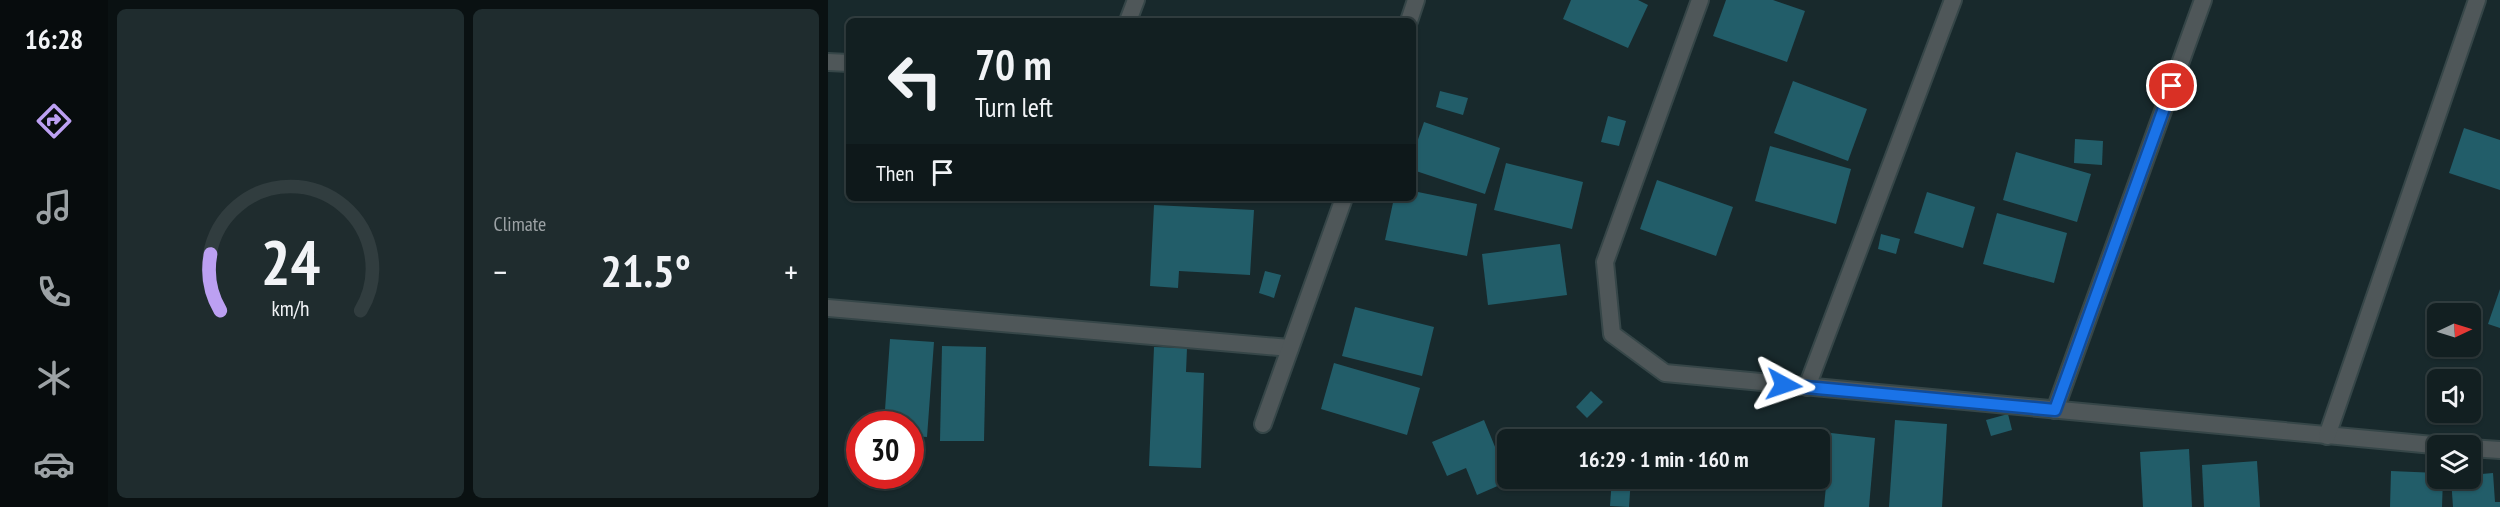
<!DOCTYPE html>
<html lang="en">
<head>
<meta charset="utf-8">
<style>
	body { margin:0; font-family:"PT Sans Narrow",sans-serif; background:#1f2c2e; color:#f1f3f6; height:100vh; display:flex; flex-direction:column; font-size:22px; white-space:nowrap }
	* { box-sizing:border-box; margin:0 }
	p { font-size:20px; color:#9ca2a5 }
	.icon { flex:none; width:33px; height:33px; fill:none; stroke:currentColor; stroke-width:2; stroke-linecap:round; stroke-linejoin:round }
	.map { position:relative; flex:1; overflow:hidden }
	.side { display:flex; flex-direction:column; gap:9px; padding:9px; background:#0a1112; width:720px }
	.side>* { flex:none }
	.banner { position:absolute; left:18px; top:18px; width:570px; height:183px; border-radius:9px; box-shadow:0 2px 4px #0004,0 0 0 2px #313d3f; background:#121f21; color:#f1f3f6; overflow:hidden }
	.needle { width:39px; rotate:86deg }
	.controls { position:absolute; left:1599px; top:303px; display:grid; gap:12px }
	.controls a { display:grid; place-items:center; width:54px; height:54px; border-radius:9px; background:#121f21; box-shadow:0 2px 4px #0004,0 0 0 2px #313d3f; font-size:30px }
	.speed { position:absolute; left:18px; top:411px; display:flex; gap:12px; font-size:30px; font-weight:700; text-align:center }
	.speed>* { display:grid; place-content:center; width:78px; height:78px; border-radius:50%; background:#121f21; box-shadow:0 2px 4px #0004,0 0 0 2px #313d3f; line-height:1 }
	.speed .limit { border:9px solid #d22; background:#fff; color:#111 }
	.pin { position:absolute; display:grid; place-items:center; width:51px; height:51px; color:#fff; margin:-26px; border:3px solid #fff; border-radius:50%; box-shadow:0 2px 6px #0007 }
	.me { position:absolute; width:66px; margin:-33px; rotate:95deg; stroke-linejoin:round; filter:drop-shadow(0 0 4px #0008) }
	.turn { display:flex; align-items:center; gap:21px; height:126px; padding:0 30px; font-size:27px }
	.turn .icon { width:78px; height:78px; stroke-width:2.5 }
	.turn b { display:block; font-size:42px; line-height:51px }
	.then { display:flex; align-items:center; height:57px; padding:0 30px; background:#0003; gap:12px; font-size:22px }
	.big { font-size:45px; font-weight:600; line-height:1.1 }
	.side .widget { flex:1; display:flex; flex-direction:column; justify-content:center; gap:9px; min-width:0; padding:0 21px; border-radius:9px; background:#1f2c2e }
	.side .dial { align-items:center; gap:0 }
	.dial svg { height:156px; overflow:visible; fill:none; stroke:#313d3f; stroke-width:7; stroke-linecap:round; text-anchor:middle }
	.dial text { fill:#f1f3f6; stroke:none }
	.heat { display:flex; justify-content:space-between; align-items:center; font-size:33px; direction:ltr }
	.side .tiles { flex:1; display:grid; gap:9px; grid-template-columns:repeat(2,1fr) }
	.trip { position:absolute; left:669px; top:429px; width:333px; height:60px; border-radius:9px; background:#121f21; box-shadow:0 2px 4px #0004,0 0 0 2px #313d3f; font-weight:600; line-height:60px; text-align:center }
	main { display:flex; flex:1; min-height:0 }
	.menu { display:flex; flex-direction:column; width:108px; justify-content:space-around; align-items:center; background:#070c0d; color:#9ca2a5 }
	.menu .icon { width:42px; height:42px }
	.menu .on { color:#bca0f2 }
	.menu b { font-size:27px; color:#f1f3f6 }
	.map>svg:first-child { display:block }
	.building { fill:#225d69 }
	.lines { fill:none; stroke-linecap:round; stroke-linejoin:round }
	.minor-casing { stroke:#364648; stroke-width:20 }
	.minor { stroke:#4f5759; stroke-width:16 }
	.route-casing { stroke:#114b97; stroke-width:15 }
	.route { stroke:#1a73e8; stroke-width:10 }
</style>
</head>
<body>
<main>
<nav class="menu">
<b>16:28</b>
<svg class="icon on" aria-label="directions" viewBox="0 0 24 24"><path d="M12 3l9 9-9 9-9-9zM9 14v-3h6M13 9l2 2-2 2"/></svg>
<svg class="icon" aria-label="music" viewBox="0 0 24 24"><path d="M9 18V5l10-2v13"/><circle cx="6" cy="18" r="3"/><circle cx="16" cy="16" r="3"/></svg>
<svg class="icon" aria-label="phone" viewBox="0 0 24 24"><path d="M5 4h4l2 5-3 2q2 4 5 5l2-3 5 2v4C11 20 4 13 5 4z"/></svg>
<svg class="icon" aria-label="climate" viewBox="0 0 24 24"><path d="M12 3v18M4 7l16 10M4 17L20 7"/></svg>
<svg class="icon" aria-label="car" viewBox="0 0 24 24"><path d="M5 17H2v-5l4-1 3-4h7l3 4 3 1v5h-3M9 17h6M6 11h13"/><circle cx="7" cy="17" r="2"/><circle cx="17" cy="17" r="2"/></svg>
</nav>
<section class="side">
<div class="tiles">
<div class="widget dial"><svg viewBox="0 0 100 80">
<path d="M14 69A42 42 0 1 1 86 69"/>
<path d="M14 69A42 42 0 0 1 9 40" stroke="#bca0f2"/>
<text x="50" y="56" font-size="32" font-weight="700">24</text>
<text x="50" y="72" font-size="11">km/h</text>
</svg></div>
<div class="widget"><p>Climate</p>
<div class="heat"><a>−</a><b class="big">21.5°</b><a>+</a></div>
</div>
</div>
</section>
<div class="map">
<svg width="1672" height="507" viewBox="0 0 1672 507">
	<rect width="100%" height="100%" fill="#18292c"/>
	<g class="building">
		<polygon points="743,0 810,0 820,5 800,48 735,19"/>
		<polygon points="898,0 945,0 977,11 959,62 885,36"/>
		<polygon points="965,81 1039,109 1020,161 946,133"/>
		<polygon points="612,91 640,98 635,115 608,107"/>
		<polygon points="780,116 798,121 791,146 773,142"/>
		<polygon points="596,122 672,148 657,194 585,170 585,154"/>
		<polygon points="1636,128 1672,140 1672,190 1621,173"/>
		<polygon points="1247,139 1275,141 1274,165 1246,163"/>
		<polygon points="942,146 1023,169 1008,224 927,201"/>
		<polygon points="1188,152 1263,174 1249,222 1175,200"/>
		<polygon points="678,163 755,182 744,229 666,210"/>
		<polygon points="829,180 905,207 888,256 812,229"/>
		<polygon points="585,191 649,204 639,256 557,240 566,198 585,198"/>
		<polygon points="1099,192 1147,207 1135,248 1086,233"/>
		<polygon points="326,205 426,210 422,275 351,271 350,288 322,286"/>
		<polygon points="1169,213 1239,233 1226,283 1155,264"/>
		<polygon points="1053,234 1072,239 1068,254 1050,249"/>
		<polygon points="732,244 739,295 660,305 654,254"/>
		<polygon points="437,271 453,275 446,298 431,293"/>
		<polygon points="1672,289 1672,328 1660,324"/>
		<polygon points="527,307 606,327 594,376 514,356"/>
		<polygon points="62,339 106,342 99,437 82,436 82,424 56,424"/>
		<polygon points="114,346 158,347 156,441 112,441"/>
		<polygon points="326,347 359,348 358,372 376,373 373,468 321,466"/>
		<polygon points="506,363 592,388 579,435 493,409"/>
		<polygon points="763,391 775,402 759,418 748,407"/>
		<polygon points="1180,414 1184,430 1163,436 1158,420"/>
		<polygon points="656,420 681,481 649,495 638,468 619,476 604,442"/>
		<polygon points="1067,420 1119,424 1114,507 1061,507"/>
		<polygon points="1003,433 1047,438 1041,507 996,507"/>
		<polygon points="1361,449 1364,507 1315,507 1312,452"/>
		<polygon points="1429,461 1432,507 1376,507 1374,465"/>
		<polygon points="1563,471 1610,473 1610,478 1615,478 1614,507 1562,507"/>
		<polygon points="1665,473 1667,502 1672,502 1672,507 1625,507 1623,478 1642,478 1642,475"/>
		<polygon points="784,478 803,478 801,507 782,506"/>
	</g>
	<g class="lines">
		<defs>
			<g id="minor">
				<polyline points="872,0 777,262 784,334 837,373 1616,446"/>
				<polyline points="300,21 308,0"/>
				<polyline points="581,21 588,0"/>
				<polyline points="0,62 21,63"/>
				<polyline points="0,308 462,348"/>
				<polyline points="979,387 1125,0"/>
				<polyline points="1227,410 1375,0"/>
				<polyline points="435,424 516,198"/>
				<polyline points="1499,436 1649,0"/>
				<polyline points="1642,448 1672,450"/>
			</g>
		</defs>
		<use href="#minor" class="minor-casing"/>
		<use href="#minor" class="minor"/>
	</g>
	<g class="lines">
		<defs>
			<polyline id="route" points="956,385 1227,410 1344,86"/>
		</defs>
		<use href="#route" class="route-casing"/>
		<use href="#route" class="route"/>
	</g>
</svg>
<div class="controls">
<a><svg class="needle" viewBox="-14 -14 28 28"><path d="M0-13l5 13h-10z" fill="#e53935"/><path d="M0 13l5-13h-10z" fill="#9ca2a5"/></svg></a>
<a><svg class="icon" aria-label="sound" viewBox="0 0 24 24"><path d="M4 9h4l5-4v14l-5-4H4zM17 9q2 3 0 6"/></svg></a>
<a><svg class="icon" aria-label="layers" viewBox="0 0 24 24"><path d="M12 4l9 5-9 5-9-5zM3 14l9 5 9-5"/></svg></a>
</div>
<div class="speed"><div class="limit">30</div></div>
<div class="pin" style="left:1344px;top:86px;background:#d93025"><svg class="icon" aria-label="arrive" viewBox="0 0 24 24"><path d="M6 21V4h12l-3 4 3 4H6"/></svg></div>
<svg class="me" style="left:956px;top:385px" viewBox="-20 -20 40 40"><path d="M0-17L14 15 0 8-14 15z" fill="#1a73e8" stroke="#fff" stroke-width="4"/></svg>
<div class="trip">16:29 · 1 min · 160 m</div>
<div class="banner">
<div class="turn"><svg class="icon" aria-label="left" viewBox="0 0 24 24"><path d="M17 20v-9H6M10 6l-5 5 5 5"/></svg><div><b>70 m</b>Turn left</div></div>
<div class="then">Then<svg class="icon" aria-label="arrive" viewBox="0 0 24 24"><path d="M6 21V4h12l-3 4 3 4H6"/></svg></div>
</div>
</div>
</main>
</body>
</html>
